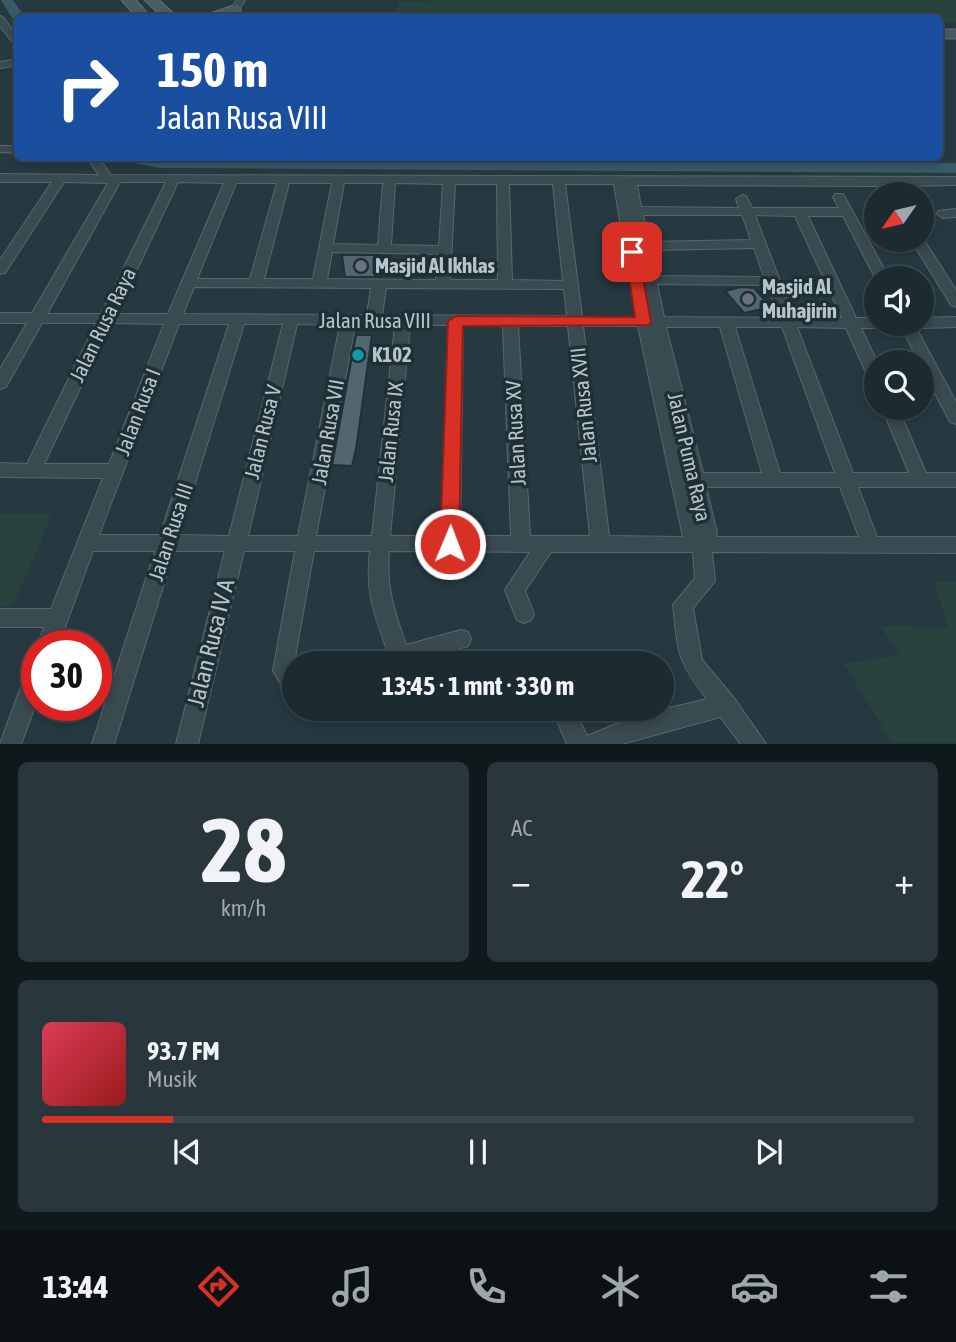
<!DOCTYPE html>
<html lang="id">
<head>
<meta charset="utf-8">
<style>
	body { margin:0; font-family:"Asap Condensed",sans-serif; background:#29373d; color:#f1f3f6; height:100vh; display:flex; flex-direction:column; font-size:26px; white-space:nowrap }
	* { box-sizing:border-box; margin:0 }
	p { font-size:23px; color:#a0a7ab }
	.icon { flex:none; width:38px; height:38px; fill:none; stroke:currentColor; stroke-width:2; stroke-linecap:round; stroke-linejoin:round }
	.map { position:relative; height:744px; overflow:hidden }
	.side { display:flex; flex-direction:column; gap:18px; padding:18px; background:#0f181b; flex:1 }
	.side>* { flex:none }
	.banner { position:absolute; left:14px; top:14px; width:929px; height:147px; border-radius:10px; box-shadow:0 4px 10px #0003,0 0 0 2px #3a474d; background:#1a4fa0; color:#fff; overflow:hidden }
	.needle { width:46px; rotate:236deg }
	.controls { position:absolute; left:864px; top:182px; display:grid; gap:14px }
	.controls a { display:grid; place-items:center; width:70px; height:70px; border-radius:50%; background:#1c2b31; box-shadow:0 4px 10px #0003,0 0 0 2px #3a474d; font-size:35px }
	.speed { position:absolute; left:21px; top:630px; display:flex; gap:14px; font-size:35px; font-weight:700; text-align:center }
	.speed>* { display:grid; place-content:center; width:91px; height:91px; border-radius:50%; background:#1c2b31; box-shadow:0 4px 10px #0003,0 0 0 2px #3a474d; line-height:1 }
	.speed .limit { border:10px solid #d22; background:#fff; color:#111 }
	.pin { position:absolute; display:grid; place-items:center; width:60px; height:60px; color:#fff; margin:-30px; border-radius:14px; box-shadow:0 4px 10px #0006 }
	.me { position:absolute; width:77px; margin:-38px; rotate:1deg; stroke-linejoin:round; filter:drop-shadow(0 0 5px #0008) }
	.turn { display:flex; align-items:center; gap:24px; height:147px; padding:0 28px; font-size:32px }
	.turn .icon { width:91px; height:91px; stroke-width:2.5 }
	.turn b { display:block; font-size:49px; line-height:60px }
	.big { font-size:52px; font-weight:700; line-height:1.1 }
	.side .tile { flex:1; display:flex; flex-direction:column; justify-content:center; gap:10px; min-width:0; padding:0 24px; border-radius:10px; background:#29373d }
	.side .dial { align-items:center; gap:0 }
	.dial b { font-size:91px; line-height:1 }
	.song { display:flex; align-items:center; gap:21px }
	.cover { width:84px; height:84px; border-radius:10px; background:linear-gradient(135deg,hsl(350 70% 55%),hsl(0 70% 35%)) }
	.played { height:7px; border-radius:4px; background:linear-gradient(90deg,#d93025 15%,#3a474d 15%) }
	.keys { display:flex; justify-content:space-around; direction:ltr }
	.heat { display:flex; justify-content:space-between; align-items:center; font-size:38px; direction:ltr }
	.side .tiles { flex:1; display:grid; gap:18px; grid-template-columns:1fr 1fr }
	.tile:last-child { grid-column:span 2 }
	.trip { position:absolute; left:282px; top:651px; width:392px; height:70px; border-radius:35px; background:#1c2b31; box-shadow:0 4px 10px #0003,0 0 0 2px #3a474d; font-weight:700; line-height:70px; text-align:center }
	.dock { display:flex; height:112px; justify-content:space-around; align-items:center; background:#0b1114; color:#a0a7ab }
	.dock .icon { width:49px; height:49px }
	.dock .on { color:#d93025 }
	.dock b { font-size:32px; color:#f1f3f6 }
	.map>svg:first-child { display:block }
	.green { fill:#28423d }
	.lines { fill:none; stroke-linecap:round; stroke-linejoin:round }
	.river { fill:#395a68; fill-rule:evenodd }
	.building { fill:#51666e; stroke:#213138; stroke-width:2 }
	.minor-casing { stroke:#58676e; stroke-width:2 }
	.secondary-casing { stroke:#58676e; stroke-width:3 }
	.minor { fill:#3a4a51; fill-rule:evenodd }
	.secondary { fill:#485a64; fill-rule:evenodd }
	.route { fill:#d93025; stroke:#8d1f18; stroke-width:2 }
	.worship-dot { fill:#6b7280; stroke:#1f2f36; stroke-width:2.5 }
	.culture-dot { fill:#0f9aa8; stroke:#1f2f36; stroke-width:2.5 }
	.labels { text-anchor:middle; stroke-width:7; stroke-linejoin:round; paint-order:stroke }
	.poi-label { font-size:21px; font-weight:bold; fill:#b7c4cb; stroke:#1f2f36; text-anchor:start }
	.street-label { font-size:21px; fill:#b7c4cb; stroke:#1f2f36 }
	.near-street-label { font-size:24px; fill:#b7c4cb; stroke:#1f2f36 }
</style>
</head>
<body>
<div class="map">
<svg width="956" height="744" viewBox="0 0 956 744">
	<rect width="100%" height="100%" fill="#263941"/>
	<g class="green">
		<polygon points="448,0 956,0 956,22 940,22 940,18 395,17 398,2"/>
		<polygon points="0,514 52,515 13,605 0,605"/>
		<polygon points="934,581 956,582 956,743 892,743 844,664 901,655 880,626 948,628"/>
	</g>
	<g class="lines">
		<g class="river">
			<polygon points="1,0 13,0 25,18 18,18 18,22 14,21"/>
			<polygon points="127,158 956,163 956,173 160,168 129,162"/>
		</g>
	</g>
	<g class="building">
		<polygon points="342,255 377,255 381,277 345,277"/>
		<polygon points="741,287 754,288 771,307 744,313 725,291"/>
		<polygon points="356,335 372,335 356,449 352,466 332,465"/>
	</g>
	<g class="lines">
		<defs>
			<g id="minor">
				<polygon points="237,0 245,0 234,18 225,18"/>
				<polygon points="0,16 3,17 18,38 18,49 0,26"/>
				<polygon points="18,59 18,65 0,68 0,62"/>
				<polygon points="0,146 18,146 18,153 0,152"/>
				<path d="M 87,158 L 99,158 L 111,175 L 956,177 L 956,185 L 892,186 L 896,194 L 884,194 L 880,186 L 637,185 L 641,207 L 739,208 L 736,199 L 742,195 L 746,196 L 752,208 L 839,208 L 833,197 L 835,194 L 843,194 L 889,278 L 877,278 L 877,281 L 843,216 L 808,216 L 856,318 L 877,318 L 877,324 L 884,324 L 877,328 L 861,328 L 877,362 L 877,384 L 869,379 L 846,328 L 797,327 L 853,473 L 909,473 L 882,408 L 898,408 L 926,473 L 956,473 L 956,487 L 858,487 L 877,537 L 956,537 L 956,553 L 712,552 L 715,581 L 693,608 L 702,660 L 734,698 L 766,744 L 741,744 L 720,717 L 622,744 L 567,744 L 552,709 L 574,709 L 587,736 L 636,716 L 707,699 C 677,661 678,652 673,605 L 695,578 L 693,552 L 551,552 L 525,591 L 534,614 L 531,620 L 524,623 L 517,620 L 505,590 L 530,552 L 389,551 C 386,589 394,610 406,645 L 461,630 L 468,632 L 471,639 L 468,646 L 409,663 L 366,663 L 369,656 L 387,650 C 374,613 365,592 370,551 L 314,551 L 294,663 L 294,695 L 286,692 L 273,671 L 295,551 L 244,551 L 198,744 L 176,744 L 225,551 L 174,551 L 114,744 L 92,744 L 155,551 L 93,551 L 58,646 L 37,646 L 44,627 L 0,627 L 0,609 L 51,609 L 103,478 L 0,477 L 0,463 L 27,464 L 96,323 L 42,323 L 6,387 L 0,389 L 0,369 L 27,323 L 0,323 L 0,313 L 32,313 L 108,183 L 64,182 L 5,273 L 0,274 L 0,260 L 52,182 L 0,182 L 0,174 L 99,175 ZM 120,182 L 166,182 L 101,314 L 47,314 ZM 178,182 L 224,183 L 168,314 L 116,314 ZM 236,183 L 277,183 L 250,279 L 197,279 ZM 289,183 L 332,183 L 313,279 L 264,279 ZM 344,183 L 383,183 L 378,245 L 333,244 ZM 395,183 L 443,184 L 439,246 L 391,245 ZM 455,184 L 497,184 L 498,280 L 450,280 ZM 509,184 L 553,184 L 563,281 L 512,280 ZM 565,184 L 614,184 L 636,317 L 582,317 ZM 643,215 L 742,215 L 751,240 L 649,242 ZM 755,215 L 795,216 L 842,318 L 794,318 ZM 754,248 L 764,277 L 656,276 L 650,250 ZM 332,252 L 438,254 L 436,280 L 327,279 ZM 657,284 L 767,285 L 779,318 L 664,317 ZM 194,287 L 371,288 L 367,315 L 183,314 ZM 386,288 L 564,289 L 567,316 L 382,315 ZM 111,323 L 164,324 L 109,464 L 44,464 ZM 179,324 L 229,324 L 160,535 L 99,535 ZM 244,324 L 283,324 L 229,536 L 179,535 ZM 297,324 L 340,325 L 298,536 L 248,536 ZM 355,325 L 395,325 L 372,536 L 316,536 ZM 410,325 L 448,325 L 441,536 L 390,536 ZM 463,325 L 503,326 L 511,536 L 460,536 ZM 518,326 L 568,326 L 590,536 L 530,536 ZM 583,326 L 638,326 L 683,537 L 609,536 ZM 666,327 L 720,327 L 762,473 L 703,473 ZM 735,327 L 782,327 L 835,473 L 780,473 ZM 706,487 L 840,487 L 859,537 L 716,537 L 717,533 Z"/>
				<polygon points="956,209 956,217 943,218 937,214 938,211"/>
				<polygon points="922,237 956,290 956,307 951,305 911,240 922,240"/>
				<polygon points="956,317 956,327 922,328 915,324 922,324 922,318"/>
				<polygon points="900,324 914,324 956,402 956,424 950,422 948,418 922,368 922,362 919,362"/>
				<polygon points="37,662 37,701 21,744 0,744 29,665"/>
			</g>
			<g id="secondary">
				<polygon points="122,0 135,0 151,18 138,18"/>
				<polygon points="145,0 158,0 178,18 164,18"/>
				<polygon points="236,5 240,6 240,12 220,18 199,18"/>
				<rect x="940" y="30" width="16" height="8"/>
			</g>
		</defs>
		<use href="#minor" class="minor-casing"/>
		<use href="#secondary" class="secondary-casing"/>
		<use href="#minor" class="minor"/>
		<use href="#secondary" class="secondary"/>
	</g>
	<polygon class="route" points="632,248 638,252 651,322 649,325 463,326 459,544 457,550 450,552 443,550 440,544 448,321 456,316 635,317 625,252"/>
	<g class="worship-dot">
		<circle cx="361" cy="266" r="7"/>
		<circle cx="748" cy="299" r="7"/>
	</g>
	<circle class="culture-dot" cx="358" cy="355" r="7"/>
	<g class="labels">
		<g class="poi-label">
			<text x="375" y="273">Masjid Al Ikhlas</text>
			<text x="762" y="294">Masjid Al<tspan x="762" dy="24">Muhajirin</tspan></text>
			<text x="372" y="362">K102</text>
		</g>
		<g class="street-label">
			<text x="375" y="328">Jalan Rusa VIII</text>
			<text transform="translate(103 325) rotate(-64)" y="7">Jalan Rusa Raya</text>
			<text transform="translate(584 405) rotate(-96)" y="7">Jalan Rusa XVII</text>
			<text transform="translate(138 412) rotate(-69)" y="7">Jalan Rusa I</text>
			<text transform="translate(263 432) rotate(-76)" y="7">Jalan Rusa V</text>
			<text transform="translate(328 432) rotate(-80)" y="7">Jalan Rusa VII</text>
			<text transform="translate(391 432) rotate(-84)" y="7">Jalan Rusa IX</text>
			<text transform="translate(516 433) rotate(-93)" y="7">Jalan Rusa XV</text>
			<text transform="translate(689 457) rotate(77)" y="7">Jalan Puma Raya</text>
			<text transform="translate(171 532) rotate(-72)" y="7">Jalan Rusa III</text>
		</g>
		<g class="near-street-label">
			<text transform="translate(211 643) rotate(-76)" y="8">Jalan Rusa IV A</text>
		</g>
	</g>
</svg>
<div class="controls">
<a><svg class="needle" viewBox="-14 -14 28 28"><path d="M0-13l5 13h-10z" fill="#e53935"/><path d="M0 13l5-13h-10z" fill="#a0a7ab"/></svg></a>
<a><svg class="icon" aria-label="sound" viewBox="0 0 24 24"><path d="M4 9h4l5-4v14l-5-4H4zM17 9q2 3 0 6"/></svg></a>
<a><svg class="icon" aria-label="search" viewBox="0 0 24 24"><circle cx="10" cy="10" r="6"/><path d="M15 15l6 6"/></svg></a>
</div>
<div class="speed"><div class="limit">30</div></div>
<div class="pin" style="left:632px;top:252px;background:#d93025"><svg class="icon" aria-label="arrive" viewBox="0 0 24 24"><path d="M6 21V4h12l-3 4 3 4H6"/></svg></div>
<svg class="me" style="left:450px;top:544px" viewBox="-20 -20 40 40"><circle r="17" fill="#d93025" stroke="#fff" stroke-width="3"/><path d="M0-11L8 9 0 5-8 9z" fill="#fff"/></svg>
<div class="trip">13:45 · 1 mnt · 330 m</div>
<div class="banner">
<div class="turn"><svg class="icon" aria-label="right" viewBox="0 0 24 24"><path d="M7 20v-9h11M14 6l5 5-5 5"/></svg><div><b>150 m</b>Jalan Rusa VIII</div></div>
</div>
</div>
<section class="side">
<div class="tiles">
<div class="tile dial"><b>28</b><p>km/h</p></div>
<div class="tile"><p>AC</p>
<div class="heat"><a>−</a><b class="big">22°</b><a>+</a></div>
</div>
<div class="tile">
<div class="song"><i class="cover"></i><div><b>93.7 FM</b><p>Musik</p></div></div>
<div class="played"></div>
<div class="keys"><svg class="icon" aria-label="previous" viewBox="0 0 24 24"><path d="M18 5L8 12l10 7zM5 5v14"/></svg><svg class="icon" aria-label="pause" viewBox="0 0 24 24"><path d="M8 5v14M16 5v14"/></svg><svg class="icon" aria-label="next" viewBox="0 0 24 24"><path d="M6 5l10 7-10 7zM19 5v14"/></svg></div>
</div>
</div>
</section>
<nav class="dock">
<b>13:44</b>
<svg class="icon on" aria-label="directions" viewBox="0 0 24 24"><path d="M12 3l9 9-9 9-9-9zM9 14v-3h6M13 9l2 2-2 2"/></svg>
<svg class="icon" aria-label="music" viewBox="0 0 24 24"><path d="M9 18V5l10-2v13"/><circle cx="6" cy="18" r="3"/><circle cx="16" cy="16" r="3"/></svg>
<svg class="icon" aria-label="phone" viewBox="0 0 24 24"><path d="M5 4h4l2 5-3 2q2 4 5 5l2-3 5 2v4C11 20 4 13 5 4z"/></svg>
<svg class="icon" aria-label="climate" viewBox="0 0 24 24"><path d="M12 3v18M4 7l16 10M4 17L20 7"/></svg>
<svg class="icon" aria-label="car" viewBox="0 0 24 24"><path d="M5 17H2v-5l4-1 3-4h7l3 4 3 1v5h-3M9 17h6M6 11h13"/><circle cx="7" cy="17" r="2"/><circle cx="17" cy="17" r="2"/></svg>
<svg class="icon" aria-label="filters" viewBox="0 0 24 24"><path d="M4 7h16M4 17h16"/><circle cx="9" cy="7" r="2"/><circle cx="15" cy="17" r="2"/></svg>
</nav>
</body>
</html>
